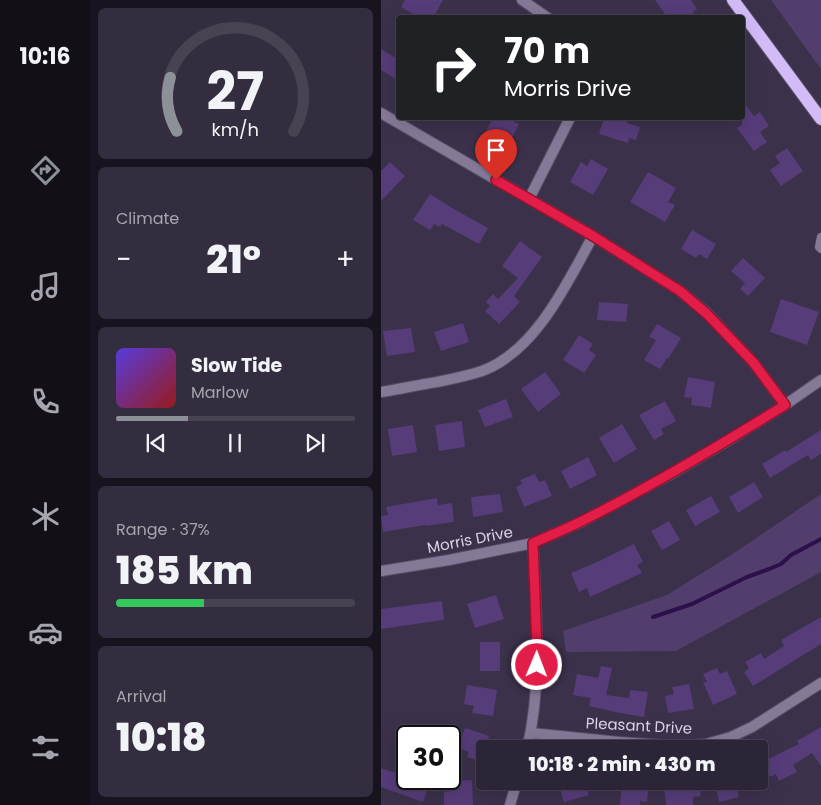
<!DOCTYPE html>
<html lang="en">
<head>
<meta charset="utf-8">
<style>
	body { margin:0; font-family:Poppins,sans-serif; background:#342d40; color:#f1f3f6; height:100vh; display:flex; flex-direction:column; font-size:19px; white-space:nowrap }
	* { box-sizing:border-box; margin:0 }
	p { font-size:16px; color:#a6a5ae }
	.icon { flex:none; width:28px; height:28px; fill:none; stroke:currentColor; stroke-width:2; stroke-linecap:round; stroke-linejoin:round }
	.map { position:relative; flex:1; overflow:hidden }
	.drawer { display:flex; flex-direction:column; gap:8px; padding:8px; background:#18141f; width:291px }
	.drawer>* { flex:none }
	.hud { position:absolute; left:15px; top:15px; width:349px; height:105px; border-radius:5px; box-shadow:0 5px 20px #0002,0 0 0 1px #484253; background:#202124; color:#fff; overflow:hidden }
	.speed { position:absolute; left:15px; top:725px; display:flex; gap:10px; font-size:25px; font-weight:700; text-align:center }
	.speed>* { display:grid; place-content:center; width:65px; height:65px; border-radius:50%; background:#2c2538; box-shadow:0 5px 20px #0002,0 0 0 1px #484253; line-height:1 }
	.speed .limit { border:2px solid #111; border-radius:8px; background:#fff; color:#111 }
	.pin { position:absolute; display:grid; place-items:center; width:42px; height:42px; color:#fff; margin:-51px -21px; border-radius:50% 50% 50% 0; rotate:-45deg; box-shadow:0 0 5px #0007 }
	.pin .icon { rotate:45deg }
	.me { position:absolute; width:55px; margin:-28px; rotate:1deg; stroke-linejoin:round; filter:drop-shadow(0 0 4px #0008) }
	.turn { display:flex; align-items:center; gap:18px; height:105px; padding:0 25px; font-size:22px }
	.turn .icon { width:65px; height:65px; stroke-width:2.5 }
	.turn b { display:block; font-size:35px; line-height:42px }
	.big { font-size:38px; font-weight:800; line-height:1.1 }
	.drawer .card { flex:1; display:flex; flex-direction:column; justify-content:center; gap:8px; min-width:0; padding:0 18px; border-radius:8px; background:#342d40 }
	.drawer .dial { align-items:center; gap:0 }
	.dial svg { height:130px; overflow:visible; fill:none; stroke:#484253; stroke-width:7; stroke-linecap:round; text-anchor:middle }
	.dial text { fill:#f1f3f6; stroke:none }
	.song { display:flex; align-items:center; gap:15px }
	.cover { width:60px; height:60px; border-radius:8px; background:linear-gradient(135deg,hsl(250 70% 55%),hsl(0 70% 35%)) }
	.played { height:5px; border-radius:2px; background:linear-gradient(90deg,#8c9099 30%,#484253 30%) }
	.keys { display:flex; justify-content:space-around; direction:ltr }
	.heat { display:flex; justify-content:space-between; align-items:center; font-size:28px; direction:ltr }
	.charge { height:8px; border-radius:4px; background:linear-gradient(90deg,#34c759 37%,#484253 0) }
	.trip { position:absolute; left:95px; top:740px; width:292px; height:50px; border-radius:5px; background:#2c2538; box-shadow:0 5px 20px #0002,0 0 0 1px #484253; font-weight:800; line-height:50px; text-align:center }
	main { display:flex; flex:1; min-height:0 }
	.menu { display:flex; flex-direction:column; width:90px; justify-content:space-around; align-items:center; background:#120f16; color:#a6a5ae }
	.menu .icon { width:35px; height:35px }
	.menu .selected { color:#8c9099 }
	.menu b { font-size:22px; color:#f1f3f6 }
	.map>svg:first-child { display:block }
	.green { fill:#513e6c }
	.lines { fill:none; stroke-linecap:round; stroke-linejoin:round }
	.stream { stroke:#2d104b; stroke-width:4 }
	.building { fill:#563c79 }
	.lane-casing { stroke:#584e67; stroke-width:9 }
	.street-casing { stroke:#584e67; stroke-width:12 }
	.primary-casing { stroke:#584e67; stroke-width:14 }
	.lane { stroke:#847997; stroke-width:8 }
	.street { stroke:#847997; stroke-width:10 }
	.primary { stroke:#d2bbf7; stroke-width:12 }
	.route-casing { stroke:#92132f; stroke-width:12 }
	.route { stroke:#e11d48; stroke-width:9 }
	.labels { text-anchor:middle; stroke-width:5; stroke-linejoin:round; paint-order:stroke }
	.street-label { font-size:15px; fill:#dad4e5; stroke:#3b314b }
</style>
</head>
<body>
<main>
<nav class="menu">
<b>10:16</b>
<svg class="icon selected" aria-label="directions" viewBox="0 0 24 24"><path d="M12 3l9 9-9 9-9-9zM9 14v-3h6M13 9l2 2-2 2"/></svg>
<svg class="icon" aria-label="music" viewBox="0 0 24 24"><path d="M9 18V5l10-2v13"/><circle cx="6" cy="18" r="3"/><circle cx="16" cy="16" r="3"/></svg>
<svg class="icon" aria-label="phone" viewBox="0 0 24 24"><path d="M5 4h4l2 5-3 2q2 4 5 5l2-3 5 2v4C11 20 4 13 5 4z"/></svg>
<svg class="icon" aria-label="climate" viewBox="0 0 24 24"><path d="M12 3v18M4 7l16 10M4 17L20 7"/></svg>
<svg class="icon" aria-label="car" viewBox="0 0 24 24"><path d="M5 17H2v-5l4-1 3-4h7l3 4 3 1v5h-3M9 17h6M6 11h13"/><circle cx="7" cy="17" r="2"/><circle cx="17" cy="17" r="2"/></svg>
<svg class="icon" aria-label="filters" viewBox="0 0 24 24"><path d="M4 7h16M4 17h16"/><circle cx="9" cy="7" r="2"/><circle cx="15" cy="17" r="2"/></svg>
</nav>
<section class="drawer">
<div class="card dial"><svg viewBox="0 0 100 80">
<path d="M14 69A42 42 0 1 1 86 69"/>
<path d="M14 69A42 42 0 0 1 10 36" stroke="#8c9099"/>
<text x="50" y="56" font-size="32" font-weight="700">27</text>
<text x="50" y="72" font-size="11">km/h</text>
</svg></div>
<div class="card"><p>Climate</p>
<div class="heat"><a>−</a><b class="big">21°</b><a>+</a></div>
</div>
<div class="card">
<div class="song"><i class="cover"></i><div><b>Slow Tide</b><p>Marlow</p></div></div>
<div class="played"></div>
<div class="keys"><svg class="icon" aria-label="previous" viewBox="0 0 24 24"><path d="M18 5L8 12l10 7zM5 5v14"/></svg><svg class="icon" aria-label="pause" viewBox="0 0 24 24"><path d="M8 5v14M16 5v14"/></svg><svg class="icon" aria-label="next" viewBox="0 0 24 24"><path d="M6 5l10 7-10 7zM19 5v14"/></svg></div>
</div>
<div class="card"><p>Range · 37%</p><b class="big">185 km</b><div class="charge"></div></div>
<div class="card"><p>Arrival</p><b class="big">10:18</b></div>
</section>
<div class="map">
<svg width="440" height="805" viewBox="0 0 440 805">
	<rect width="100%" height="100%" fill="#3b314b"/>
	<g class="green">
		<polygon points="390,0 440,0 440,69"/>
		<polygon points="440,494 440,572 295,651 185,652 182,631 286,595 350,555"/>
	</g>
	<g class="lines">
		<polyline class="stream" points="272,617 311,604 366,577 388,569 400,564 410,555 440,539"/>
	</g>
	<g class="building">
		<polygon points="24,0 62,0 52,18 39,18 20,7"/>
		<polygon points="274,0 310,0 316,9 312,12 315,18 287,18"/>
		<polygon points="0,49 18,60 18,81 0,70"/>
		<polygon points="361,100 373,116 379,112 388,126 379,132 386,142 373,151 356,128 361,125"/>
		<polygon points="112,118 135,118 133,122 138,124 129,142 105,131"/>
		<polygon points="223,118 247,118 246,123 259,127 255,140 248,138 247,143 218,134"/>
		<polygon points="406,148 422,171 400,186 389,170 399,163 394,156"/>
		<polygon points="210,159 227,169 212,195 189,182 200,162 206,166"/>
		<polygon points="9,162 24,176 0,201 0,171"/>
		<polygon points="267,172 295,188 287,202 294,205 284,222 249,202"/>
		<polygon points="49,194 71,208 107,228 98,244 61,224 59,227 53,224 49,230 32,220"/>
		<polygon points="311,230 335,244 326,259 318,254 315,258 300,249"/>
		<polygon points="139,241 161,257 133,296 139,302 118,324 104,311 109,306 105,302 112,294 117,299 137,278 121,266"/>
		<polygon points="362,258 384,278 367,296 359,289 364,283 350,271"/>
		<polygon points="400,299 438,312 426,345 389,332"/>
		<polygon points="218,302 247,304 245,322 216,320"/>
		<polygon points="82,323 88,342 60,351 53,332"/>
		<polygon points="276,324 300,338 287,359 286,358 279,369 263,360 275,340 268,337"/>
		<polygon points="30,328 34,352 6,356 2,331"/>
		<polygon points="198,335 212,344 208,350 215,355 203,373 182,360"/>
		<polygon points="164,372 180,394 157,412 140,389"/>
		<polygon points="307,377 334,382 330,408 310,405 311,398 303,397"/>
		<polygon points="125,399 132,417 104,427 97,410"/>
		<polygon points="284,401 295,421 280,429 283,434 273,440 258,415"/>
		<polygon points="81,421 84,447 58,451 54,425"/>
		<polygon points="241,424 256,449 233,463 218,438"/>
		<polygon points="32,425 36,452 11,456 7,429"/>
		<polygon points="440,430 440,454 430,460 427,455 389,478 381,464 404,450 405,452"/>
		<polygon points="207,457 216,475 189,489 180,471"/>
		<polygon points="154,474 158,482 164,480 171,496 143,507 135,487 141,484 139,480"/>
		<polygon points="373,482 382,497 357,513 348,497"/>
		<polygon points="119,494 122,512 92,517 90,497"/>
		<polygon points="330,496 339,512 314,526 305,510"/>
		<polygon points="56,498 57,505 71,503 73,522 44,526 44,525 2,532 0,516 7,515 5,507"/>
		<polygon points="288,521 299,540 281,550 270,531"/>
		<polygon points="253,544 262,562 256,565 261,573 209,597 206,588 198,592 190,573 216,562"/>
		<polygon points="115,595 123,619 94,628 86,604"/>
		<polygon points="61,601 63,620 0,629 0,609"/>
		<polygon points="440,617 440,644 372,686 363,672 368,668 364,662 380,653 383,659 403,646 400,640"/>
		<rect x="99" y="642" width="20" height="29"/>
		<polygon points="220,666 231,668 225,695 248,698 249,690 267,692 263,717 239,713 208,706 210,698 192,695 196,674 217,678"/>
		<polygon points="336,668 339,674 346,671 356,694 332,705 322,682 326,682 322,674"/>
		<polygon points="308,684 313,709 287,713 284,696 293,694 291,687"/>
		<polygon points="86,685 116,690 112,716 91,713 93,706 83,704"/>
		<polygon points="440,727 440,766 431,753 412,765 416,772 398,781 395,774 389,777 381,762 418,744 416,741"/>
		<polygon points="84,728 108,736 99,761 86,757 88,752 77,748"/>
		<polygon points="0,768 26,777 26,779 32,779 48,784 42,802 0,787"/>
		<polygon points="91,780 92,805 63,805 63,792 70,791 70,781"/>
		<polygon points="177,781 204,781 208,795 183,802"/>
		<polygon points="241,781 268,782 266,802 259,801 259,805 239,805"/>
		<polygon points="297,781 318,781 320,796 312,797 312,805 285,805 283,783"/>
		<polygon points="341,781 354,781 358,797 338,802 334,783"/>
	</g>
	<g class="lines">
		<defs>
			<polyline id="lane" points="440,237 438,247 440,249"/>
			<g id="street">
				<polyline points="141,0 167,18"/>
				<polyline points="0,113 212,236 299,291 327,314 372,362 404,405"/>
				<polyline points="148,199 189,118"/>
				<path d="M 0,392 C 19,389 37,385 56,382 C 71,379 86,376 101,371 C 155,351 186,283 212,236"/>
				<polyline points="0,571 68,560 152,543 200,522 290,474 348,440 404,405 440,380"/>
				<polyline points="150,733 238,742 298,746 325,744 350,737 371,727 440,683"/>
				<path d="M 146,749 C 162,682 155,611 152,543"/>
				<polyline points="129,805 136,781"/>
			</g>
			<polyline id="primary" points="352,0 440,119"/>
		</defs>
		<use href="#lane" class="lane-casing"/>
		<use href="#street" class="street-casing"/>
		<use href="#primary" class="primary-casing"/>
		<use href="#lane" class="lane"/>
		<use href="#street" class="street"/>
		<use href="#primary" class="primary"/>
	</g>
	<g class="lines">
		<defs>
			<path id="route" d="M 115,180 L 212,236 L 299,291 L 326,314 L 372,362 L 404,405 C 338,446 271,486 201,521 C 185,529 168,536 152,543 L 156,649 L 156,665"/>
		</defs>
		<use href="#route" class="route-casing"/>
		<use href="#route" class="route"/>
	</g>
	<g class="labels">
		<g class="street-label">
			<text transform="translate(89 540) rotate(-11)" y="5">Morris Drive</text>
			<text transform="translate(258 726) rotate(3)" y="5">Pleasant Drive</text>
		</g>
	</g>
</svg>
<div class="speed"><div class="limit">30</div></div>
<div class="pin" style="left:115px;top:180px;background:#d93025"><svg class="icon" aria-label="arrive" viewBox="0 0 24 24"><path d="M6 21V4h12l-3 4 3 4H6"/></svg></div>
<svg class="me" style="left:156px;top:665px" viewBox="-20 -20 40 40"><circle r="17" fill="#e11d48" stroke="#fff" stroke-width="3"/><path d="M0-11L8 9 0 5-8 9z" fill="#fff"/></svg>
<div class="trip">10:18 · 2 min · 430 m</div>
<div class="hud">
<div class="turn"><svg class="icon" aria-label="right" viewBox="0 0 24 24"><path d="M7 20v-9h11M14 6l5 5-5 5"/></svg><div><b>70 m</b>Morris Drive</div></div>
</div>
</div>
</main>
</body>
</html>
